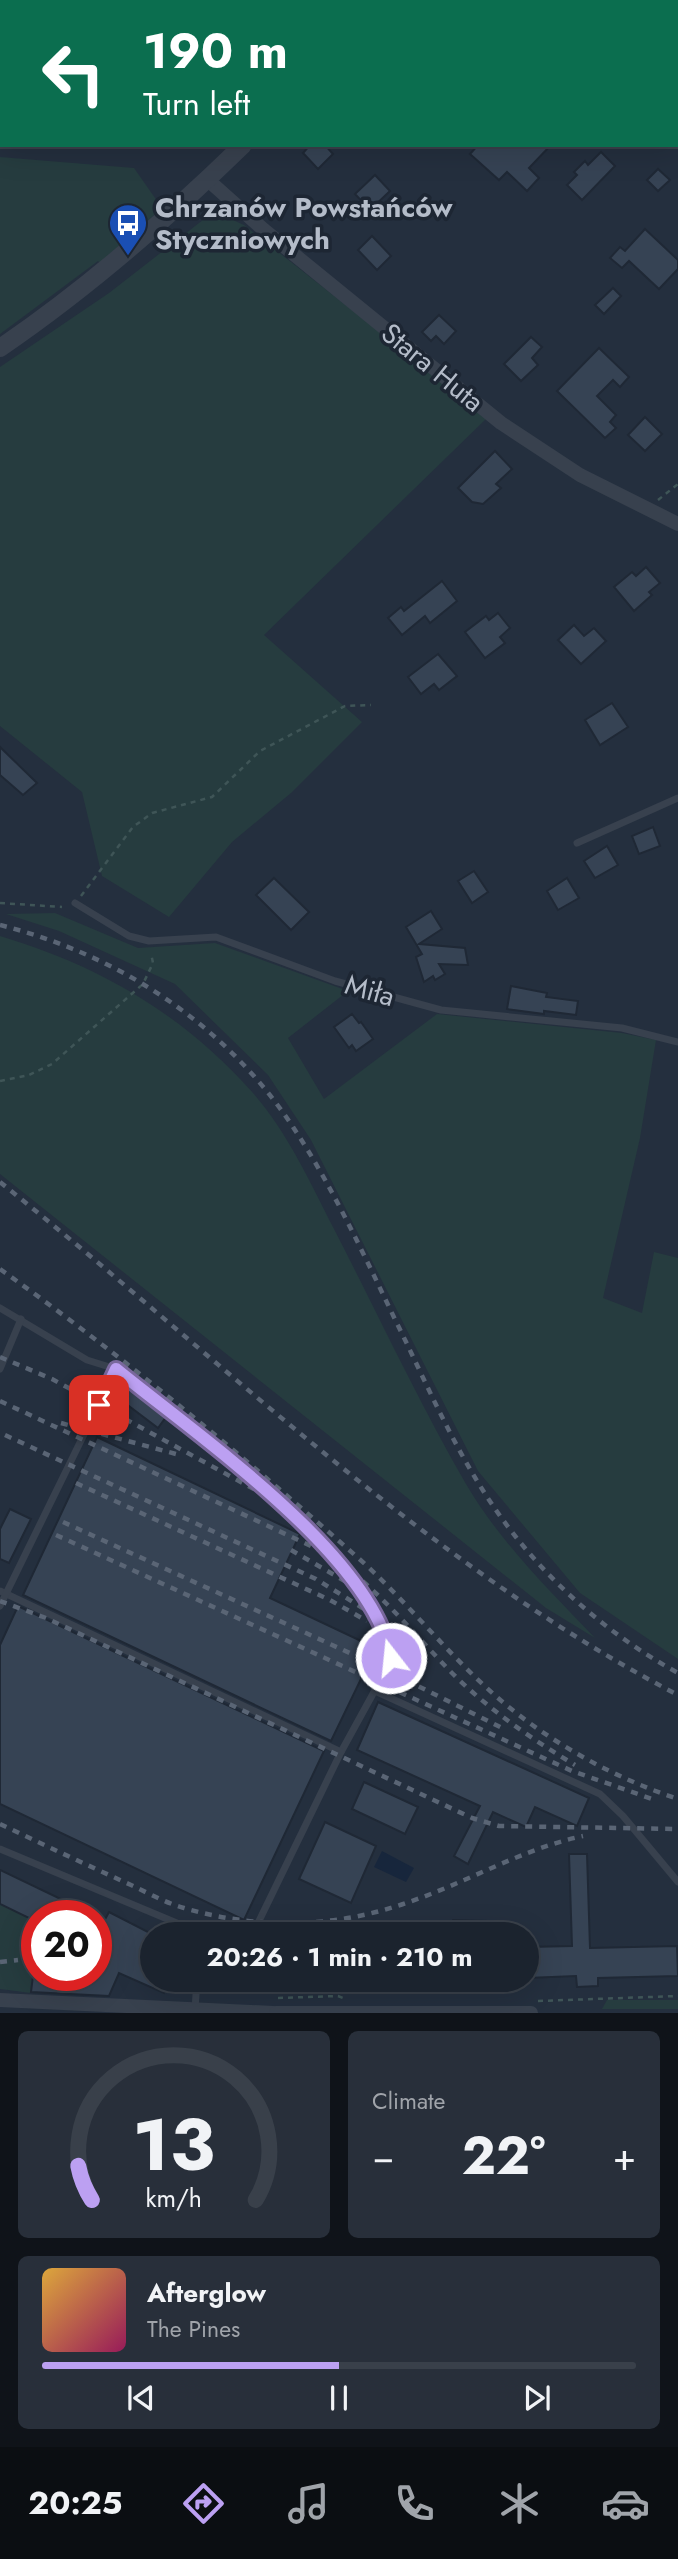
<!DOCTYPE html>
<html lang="en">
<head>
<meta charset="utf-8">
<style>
	body { margin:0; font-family:Jost,sans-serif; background:#282f3a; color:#f1f3f6; height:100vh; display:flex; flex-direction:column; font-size:26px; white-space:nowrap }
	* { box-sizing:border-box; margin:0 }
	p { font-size:23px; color:#a0a4aa }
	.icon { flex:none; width:38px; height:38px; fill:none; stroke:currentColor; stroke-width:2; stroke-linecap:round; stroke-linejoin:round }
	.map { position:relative; height:2013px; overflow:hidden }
	.panel { display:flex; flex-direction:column; gap:18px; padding:18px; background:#0f1319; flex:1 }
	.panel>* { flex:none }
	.banner { position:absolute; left:0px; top:0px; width:679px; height:147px; box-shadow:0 7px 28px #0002,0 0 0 2px #39404a; background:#0b6e4f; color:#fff; overflow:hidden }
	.speed { position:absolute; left:21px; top:1900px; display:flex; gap:14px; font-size:35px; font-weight:700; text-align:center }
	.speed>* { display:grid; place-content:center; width:91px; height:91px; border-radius:50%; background:#1b232e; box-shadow:0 7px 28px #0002,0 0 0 2px #39404a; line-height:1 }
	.speed .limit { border:10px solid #d22; background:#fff; color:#111 }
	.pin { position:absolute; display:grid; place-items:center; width:60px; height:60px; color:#fff; margin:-30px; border-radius:14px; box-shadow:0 4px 10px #0006 }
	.me { position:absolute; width:77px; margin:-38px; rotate:344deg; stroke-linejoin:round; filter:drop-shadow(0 0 5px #0008) }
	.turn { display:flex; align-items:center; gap:24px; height:147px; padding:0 28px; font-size:32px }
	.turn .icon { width:91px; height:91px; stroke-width:2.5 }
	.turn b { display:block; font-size:49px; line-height:60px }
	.big { font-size:52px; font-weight:700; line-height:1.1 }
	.panel .tile { flex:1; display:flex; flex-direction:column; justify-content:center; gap:10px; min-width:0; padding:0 24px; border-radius:10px; background:#282f3a }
	.panel .dial { align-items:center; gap:0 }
	.dial svg { height:182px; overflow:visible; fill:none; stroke:#39404a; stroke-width:7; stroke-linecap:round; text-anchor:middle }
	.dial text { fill:#f1f3f6; stroke:none }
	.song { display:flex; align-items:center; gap:21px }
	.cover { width:84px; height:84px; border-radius:10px; background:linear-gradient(135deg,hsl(40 70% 55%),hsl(330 70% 35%)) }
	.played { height:7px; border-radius:4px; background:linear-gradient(90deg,#bca0f2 50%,#39404a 50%) }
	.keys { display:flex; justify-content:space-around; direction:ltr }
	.heat { display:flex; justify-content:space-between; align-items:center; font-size:38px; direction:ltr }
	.panel .tiles { flex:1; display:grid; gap:18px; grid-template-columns:1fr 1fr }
	.tile:last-child { grid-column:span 2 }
	.trip { position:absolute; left:140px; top:1922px; width:399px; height:70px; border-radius:35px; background:#1b232e; box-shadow:0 7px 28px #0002,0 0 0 2px #39404a; font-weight:700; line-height:70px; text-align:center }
	.tab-bar { display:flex; height:112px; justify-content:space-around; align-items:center; background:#0b0e12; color:#a0a4aa }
	.tab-bar .icon { width:49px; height:49px }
	.tab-bar .on { color:#bca0f2 }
	.tab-bar b { font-size:32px; color:#f1f3f6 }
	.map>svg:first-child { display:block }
	.green { fill:#263c3f }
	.water { fill:#17263c }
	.building { fill:#364354; stroke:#1f2835; stroke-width:2 }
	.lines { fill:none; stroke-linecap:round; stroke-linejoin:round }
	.path { stroke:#3f5557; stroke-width:2.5; stroke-dasharray:5 5; stroke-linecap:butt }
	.service { stroke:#38414e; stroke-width:7 }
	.minor { stroke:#38414e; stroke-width:14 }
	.tertiary { stroke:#38414e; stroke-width:18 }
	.rail { stroke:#5a6575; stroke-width:4.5; stroke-dasharray:7 7; stroke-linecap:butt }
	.route-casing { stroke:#7a689d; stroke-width:18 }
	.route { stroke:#bca0f2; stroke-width:12 }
	.labels { text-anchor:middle; stroke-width:7; stroke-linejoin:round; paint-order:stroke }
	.poi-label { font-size:28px; font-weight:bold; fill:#b4bcc9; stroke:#1d2633; text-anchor:start }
	.street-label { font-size:28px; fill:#b4bcc9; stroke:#1d2633 }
</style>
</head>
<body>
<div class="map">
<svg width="678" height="2013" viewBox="0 0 678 2013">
	<rect width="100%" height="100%" fill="#242f3e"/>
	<g class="green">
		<polygon points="0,157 134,168 162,208 100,263 98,261 0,334"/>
		<polygon points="208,216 224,216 244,225 488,417 264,635 362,722 291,793 232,842 169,917 102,876 82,792 0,726 0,367 109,293"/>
		<polygon points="55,913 138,948 215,943 348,991 288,1038 324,1099 437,1014 622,1033 656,1040 640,1138 603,1298 642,1313 654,1252 678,1258 678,1659 580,1593 478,1471 311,1140 268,1075 175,984 59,931 6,914"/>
		<path d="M 0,936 C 100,966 183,1014 253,1093 C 288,1133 310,1182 334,1229 C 378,1314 418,1401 466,1484 C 500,1542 549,1590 595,1638 L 546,1608 L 0,1174 Z"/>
		<polygon points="0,1904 37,1922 37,1968 31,1993 0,1989"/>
		<polygon points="607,2000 678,2000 678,2009 602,2009"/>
	</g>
	<polygon class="water" points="382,1851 414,1868 406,1882 374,1867"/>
	<g class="building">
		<polygon points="310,145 325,145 333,154 318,169 303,153"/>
		<polygon points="478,145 551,145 529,168 539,178 527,191 507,172 499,180 470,154"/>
		<polygon points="601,152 615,166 582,200 567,185 577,175 574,172 585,161 588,165"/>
		<polygon points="658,169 670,180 658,191 647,180"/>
		<polygon points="375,175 390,191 370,210 355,194"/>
		<polygon points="645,229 678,260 678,269 659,289 629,261 622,268 610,258 620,247 625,251"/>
		<polygon points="372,236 391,256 377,270 358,250"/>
		<polygon points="613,288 621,296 604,314 595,305"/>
		<polygon points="439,315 456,331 444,344 436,336 431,341 422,332"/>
		<polygon points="531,337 542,347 532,358 538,365 521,381 504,364"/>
		<polygon points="599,348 629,377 620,387 613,380 597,396 616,415 610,422 616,428 605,438 557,391"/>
		<polygon points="645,417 662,434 645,451 628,435"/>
		<polygon points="495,451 512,469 496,484 501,488 483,504 472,502 458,488"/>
		<polygon points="646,567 660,583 649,592 652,595 634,611 614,587 632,572 636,576"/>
		<polygon points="442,581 457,601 430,623 425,616 402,635 388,618 401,607 404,611"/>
		<polygon points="498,613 510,628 500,637 505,643 485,658 465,632 486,616 489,620"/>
		<polygon points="574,625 584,636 594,628 606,641 581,664 558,640"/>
		<polygon points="438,654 457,676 439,690 434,684 421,694 408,677"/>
		<polygon points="612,703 628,727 600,745 585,720"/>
		<polygon points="0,747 37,783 23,795 0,775"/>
		<polygon points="653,827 660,846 639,854 632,836"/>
		<polygon points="607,846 618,865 595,878 584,861"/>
		<polygon points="474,871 488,892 472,903 458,881"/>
		<polygon points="274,878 309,912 291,930 256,895"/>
		<polygon points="567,878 579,898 558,910 547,891"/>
		<polygon points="431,911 442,929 419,944 465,948 468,965 439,964 445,974 435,980 433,976 424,982 416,957 422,954 406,927"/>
		<polygon points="511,986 547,993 546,997 578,1001 576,1015 544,1011 544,1014 507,1009"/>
		<polygon points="352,1014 359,1023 361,1022 373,1039 356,1051 352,1045 349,1048 334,1027"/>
		<polygon points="130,1389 166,1417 158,1428 121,1400"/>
		<polygon points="97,1437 300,1534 270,1598 376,1648 331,1741 23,1595"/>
		<polygon points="10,1509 31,1519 9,1563 0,1559 0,1529"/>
		<polygon points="18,1606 324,1751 244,1920 0,1804 0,1645"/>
		<polygon points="378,1702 589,1798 577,1826 535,1807 526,1827 493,1812 468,1864 454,1856 480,1806 357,1750"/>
		<polygon points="364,1782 418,1807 405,1834 352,1809"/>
		<polygon points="325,1822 376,1846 351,1903 299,1879"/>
		<polygon points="569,1854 587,1854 590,1948 677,1946 678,1976 598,1978 598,1986 577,1987 576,1976 527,1978 527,1947 572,1946"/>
		<polygon points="0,1870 67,1902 60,1916 37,1916 37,1922 0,1904"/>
		<polygon points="109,1912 152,1934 152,1979 171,1979 164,1993 119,1973 109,1996 31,1992 33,1976 96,1976 96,1936"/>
		<polygon points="453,1920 487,1921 487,1934 452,1934"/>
		<rect x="277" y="1979" width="63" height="12"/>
	</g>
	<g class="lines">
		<g class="path">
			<polyline points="199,209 216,208"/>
			<polyline points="658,500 678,484"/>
			<polyline points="81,896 133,827 152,813 212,797 260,751 345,706 371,705"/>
			<polyline points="0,903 62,907"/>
			<polyline points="0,1081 29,1075 52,1064 143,984 153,963 151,953"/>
			<polyline points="278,1998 338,1996 343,1998"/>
			<polyline points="538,2001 678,1996"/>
		</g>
		<g class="service">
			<polyline points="577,843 678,798"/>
			<polyline points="75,903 129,936 149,941 216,937 335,981 441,1010 622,1028 678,1042"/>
			<path d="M 0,1308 L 87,1360 L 116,1369 C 171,1414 419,1594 386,1670 L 341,1752 L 258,1923 L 246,1934"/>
			<polyline points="0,1369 21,1319"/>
			<polyline points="0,1591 341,1752"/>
			<polyline points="0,1606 116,1369"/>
			<polyline points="375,1691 600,1794 623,1816 678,1882"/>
			<polyline points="0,1849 203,1934"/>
			<polyline points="263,1979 271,1980"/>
			<polyline points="195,2010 197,1979"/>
		</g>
		<g class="minor">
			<polyline points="208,180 264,230 501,423 580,475 678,524"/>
			<polyline points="0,2000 273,2013"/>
			<polyline points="276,2013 531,2013"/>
		</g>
		<g class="tertiary">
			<polyline points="349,0 361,2"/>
			<polyline points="677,46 678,46"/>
			<path d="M 0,348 C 88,288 167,219 243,145"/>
		</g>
		<g class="rail">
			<path d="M 0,925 C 119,955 225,1024 293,1127 C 337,1193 373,1275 408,1346 C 435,1403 462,1462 498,1513 C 545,1580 607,1634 678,1673"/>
			<path d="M 0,1182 C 221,1359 426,1564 678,1695"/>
			<path d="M 0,1269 C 124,1357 242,1455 356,1556 C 406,1600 447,1654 498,1698 C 549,1742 614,1778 678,1799"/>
			<polyline points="0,1357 52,1379 294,1511"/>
			<path d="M 0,1401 L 326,1553 C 374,1584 411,1631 451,1672 C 488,1709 530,1738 575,1765"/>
			<polyline points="61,1423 176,1454"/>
			<polyline points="5,1435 316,1579 377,1617 421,1653"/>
			<polyline points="76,1483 330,1600 367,1621"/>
			<polyline points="63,1522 376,1665 506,1730"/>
			<polyline points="56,1535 572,1771 655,1800"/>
			<polyline points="291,1550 362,1591"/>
			<polyline points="0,1601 46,1618 472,1818 499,1826 678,1829"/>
			<path d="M 0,1824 C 44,1845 87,1865 131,1885 C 148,1893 166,1903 184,1908 C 259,1930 336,1928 409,1902 C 468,1882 522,1849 583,1836"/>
			<polyline points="0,1962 18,1960"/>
		</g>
	</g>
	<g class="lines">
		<defs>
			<path id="route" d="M 99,1405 L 116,1369 C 194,1433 374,1556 391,1658"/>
		</defs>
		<use href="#route" class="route-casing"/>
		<use href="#route" class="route"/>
	</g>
	<defs>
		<symbol id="bus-pin" viewBox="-11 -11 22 30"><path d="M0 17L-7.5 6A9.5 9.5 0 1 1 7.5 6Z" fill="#1a4fb4" stroke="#1d2633"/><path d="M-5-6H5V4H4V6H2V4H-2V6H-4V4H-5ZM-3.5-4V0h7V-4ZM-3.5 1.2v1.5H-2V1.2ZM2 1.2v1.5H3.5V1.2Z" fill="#fff"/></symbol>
	</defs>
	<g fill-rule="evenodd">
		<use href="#bus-pin" x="106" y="201" width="44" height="60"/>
	</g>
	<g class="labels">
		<g class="poi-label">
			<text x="155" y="217">Chrzanów Powstańców<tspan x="155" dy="32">Styczniowych</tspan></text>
		</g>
		<g class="street-label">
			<text transform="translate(433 367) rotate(39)" y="10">Stara Huta</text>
			<text transform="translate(370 990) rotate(16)" y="10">Miła</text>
		</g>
	</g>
</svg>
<div class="speed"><div class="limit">20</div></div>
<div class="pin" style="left:99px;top:1405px;background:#d93025"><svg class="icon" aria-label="arrive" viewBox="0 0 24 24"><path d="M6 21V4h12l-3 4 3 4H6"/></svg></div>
<svg class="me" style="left:391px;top:1658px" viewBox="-20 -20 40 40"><circle r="17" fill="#bca0f2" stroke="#fff" stroke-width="3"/><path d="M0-11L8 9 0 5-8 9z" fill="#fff"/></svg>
<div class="trip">20:26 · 1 min · 210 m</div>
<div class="banner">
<div class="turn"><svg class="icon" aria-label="left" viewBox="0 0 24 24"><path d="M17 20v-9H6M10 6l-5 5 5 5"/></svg><div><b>190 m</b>Turn left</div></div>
</div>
</div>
<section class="panel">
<div class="tiles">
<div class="tile dial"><svg viewBox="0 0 100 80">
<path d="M14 69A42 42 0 1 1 86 69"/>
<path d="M14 69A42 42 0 0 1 8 54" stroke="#bca0f2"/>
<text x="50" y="56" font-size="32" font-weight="700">13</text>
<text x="50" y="72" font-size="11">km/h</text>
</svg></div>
<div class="tile"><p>Climate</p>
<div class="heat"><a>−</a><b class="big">22°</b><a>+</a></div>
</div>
<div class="tile">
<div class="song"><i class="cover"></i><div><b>Afterglow</b><p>The Pines</p></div></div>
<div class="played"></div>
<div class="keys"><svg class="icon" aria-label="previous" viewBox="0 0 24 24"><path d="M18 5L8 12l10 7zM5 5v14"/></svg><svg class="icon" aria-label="pause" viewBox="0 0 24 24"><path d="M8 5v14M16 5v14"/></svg><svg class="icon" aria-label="next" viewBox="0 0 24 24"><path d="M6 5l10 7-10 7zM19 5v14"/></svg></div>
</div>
</div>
</section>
<nav class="tab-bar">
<b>20:25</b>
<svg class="icon on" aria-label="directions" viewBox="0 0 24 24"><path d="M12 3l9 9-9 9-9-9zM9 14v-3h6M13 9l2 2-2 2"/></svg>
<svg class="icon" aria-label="music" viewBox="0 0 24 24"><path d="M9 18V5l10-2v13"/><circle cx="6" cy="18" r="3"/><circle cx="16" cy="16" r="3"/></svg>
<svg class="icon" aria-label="phone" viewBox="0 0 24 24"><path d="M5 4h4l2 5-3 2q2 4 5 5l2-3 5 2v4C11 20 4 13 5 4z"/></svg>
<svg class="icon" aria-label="climate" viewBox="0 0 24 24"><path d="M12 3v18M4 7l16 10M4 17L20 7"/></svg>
<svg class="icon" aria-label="car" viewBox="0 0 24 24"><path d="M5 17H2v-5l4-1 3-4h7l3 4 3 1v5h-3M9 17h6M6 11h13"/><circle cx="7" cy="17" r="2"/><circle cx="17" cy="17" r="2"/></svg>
</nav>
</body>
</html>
